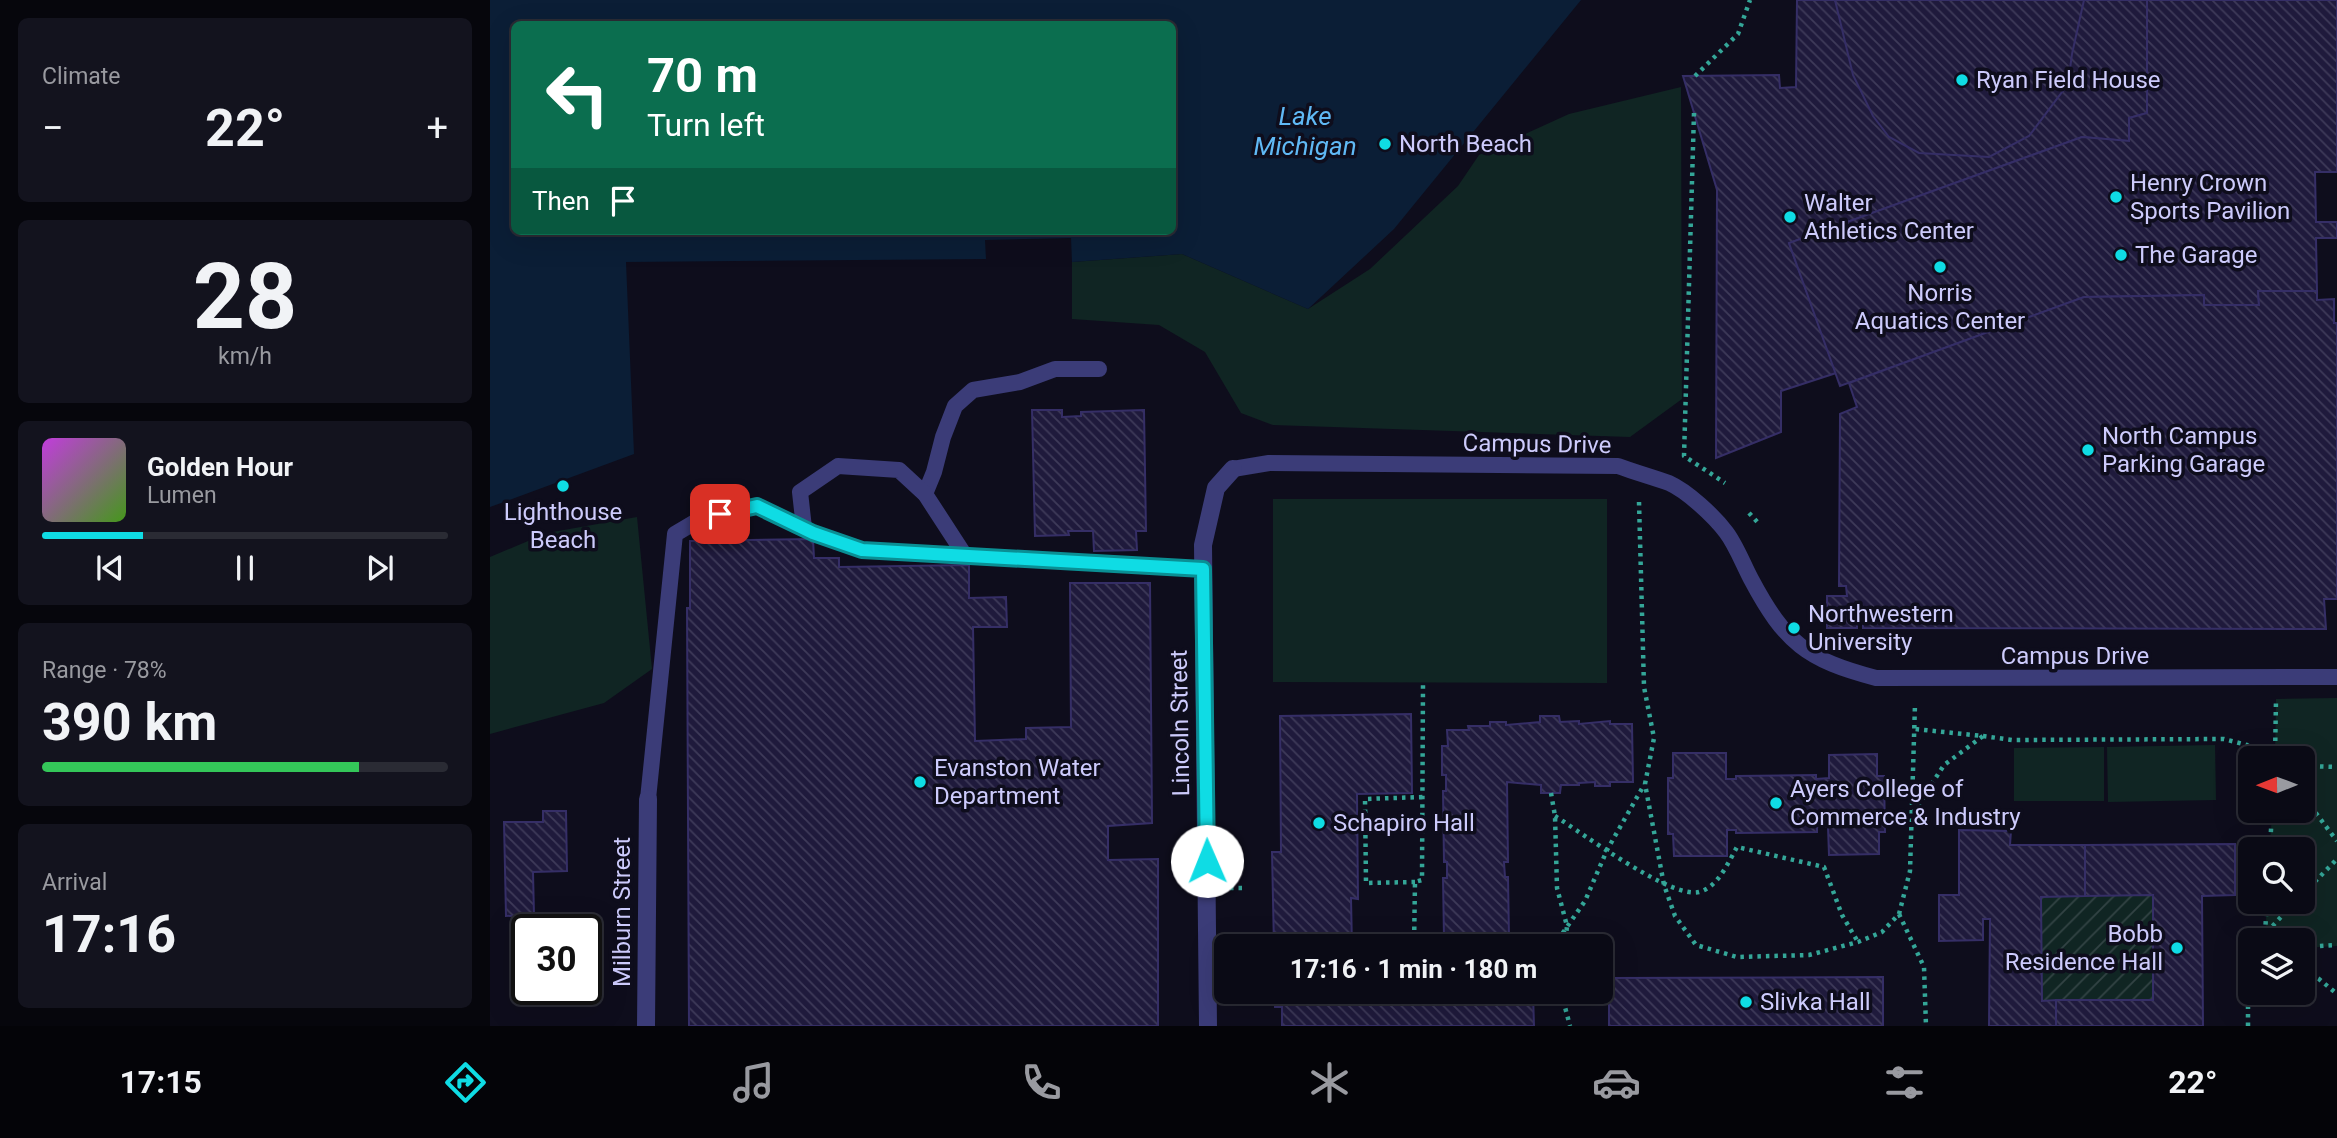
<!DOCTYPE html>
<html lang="en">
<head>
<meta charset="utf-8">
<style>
	body { margin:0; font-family:Roboto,sans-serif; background:#13131e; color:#f1f3f6; height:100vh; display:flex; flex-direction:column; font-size:26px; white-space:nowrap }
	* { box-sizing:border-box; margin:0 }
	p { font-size:23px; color:#999aa0 }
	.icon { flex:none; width:38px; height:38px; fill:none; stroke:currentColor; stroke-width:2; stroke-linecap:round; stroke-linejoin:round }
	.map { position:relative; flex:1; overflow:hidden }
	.details { display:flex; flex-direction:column; gap:18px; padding:18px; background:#06060c; width:490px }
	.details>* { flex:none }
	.guide { position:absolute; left:21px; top:21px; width:665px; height:214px; border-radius:10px; box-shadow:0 7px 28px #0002,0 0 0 2px #2a2b34; background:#0b6e4f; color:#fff; overflow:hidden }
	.needle { width:46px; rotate:269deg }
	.controls { position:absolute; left:1748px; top:746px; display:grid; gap:14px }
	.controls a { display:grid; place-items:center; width:77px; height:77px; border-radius:10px; background:#0a0a15; box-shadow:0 7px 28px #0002,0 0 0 2px #2a2b34; font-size:35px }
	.speed { position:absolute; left:21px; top:914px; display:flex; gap:14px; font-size:35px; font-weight:700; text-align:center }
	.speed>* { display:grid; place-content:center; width:91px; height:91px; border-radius:50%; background:#0a0a15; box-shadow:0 7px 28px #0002,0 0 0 2px #2a2b34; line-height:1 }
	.speed .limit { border:4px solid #111; border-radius:10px; background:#fff; color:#111 }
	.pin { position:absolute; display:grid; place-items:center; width:60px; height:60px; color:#fff; margin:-30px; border-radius:14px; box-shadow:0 4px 10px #0006 }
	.me { position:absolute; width:77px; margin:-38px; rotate:359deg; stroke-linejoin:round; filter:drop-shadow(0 0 5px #0008) }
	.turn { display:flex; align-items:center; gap:24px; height:147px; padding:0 21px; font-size:32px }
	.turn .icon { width:91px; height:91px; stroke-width:2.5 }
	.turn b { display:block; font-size:49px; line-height:60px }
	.then { display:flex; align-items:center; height:66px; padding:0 21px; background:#0003; gap:14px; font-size:26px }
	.big { font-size:52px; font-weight:700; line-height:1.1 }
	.details .tile { flex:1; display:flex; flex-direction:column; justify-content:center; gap:10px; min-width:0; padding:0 24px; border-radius:10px; background:#13131e }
	.details .dial { align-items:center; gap:0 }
	.dial b { font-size:91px; line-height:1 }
	.song { display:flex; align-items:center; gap:21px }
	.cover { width:84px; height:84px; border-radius:10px; background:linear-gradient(135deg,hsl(290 70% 55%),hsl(100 70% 35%)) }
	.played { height:7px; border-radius:4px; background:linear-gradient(90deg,#0fdce4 25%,#2a2b34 25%) }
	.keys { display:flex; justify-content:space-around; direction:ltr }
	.heat { display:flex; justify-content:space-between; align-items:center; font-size:38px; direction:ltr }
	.charge { height:10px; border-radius:5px; background:linear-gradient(90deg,#34c759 78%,#2a2b34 0) }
	.trip { position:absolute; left:724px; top:934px; width:399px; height:70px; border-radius:10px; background:#0a0a15; box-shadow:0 7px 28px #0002,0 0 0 2px #2a2b34; font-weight:700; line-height:70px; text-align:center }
	.menu { display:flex; height:112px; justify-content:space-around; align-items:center; background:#040408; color:#999aa0 }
	.menu .icon { width:49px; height:49px }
	.menu .selected { color:#0fdce4 }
	.menu b { font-size:32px; color:#f1f3f6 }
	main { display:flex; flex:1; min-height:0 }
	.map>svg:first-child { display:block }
	.green { fill:#102523 }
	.garden { fill:url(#garden-furrows) }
	.water { fill:#0b1e36; fill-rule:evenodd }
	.building { fill:url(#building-back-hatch); stroke:#352e66; stroke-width:2 }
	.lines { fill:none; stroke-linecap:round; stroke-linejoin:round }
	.path { stroke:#34a698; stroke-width:4.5; stroke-dasharray:3.5 5; stroke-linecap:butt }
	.lane { stroke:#3b3c78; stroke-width:16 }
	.street { stroke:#3b3c78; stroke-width:18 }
	.route-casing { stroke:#0a8f94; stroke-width:18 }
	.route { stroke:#0fdce4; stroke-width:12 }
	.poi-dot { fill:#0fdce4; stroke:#0e0d1c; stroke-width:2.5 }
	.labels { text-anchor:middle; stroke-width:7; stroke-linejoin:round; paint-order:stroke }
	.poi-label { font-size:24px; fill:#cdcbfc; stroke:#0e0d1c; text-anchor:start }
	.street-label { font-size:24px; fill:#cdcbfc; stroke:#0e0d1c }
	.water-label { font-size:26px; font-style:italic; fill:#60b9f5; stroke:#0e0d1c }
</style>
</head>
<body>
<main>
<section class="details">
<div class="tile"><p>Climate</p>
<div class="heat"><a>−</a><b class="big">22°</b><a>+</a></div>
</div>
<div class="tile dial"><b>28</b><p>km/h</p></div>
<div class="tile">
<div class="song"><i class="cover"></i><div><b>Golden Hour</b><p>Lumen</p></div></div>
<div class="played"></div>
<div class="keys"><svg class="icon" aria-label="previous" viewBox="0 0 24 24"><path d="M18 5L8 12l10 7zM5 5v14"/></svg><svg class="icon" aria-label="pause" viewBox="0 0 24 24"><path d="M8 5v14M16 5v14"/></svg><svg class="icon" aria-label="next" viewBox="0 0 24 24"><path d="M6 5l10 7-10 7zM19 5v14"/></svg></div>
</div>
<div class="tile"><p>Range · 78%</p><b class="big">390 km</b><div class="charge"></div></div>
<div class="tile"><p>Arrival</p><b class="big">17:16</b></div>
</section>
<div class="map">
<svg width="1847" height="1026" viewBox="0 0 1847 1026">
	<defs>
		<pattern id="garden-furrows" width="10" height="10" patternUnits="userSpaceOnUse" patternTransform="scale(1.75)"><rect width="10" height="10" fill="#102523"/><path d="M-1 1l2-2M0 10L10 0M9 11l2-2" fill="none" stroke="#324344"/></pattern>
		<pattern id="building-back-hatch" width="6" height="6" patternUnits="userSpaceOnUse" patternTransform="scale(1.75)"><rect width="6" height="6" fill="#1f1a3c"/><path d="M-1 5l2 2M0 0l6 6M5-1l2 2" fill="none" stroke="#3e3a59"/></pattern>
	</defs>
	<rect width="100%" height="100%" fill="#0e0d1c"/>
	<g class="green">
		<polygon points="1191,87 1192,399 1140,437 783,425 751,413 715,352 669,325 582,319 582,262 692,254 818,309 880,269 968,186 989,155 1079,114"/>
		<polygon points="783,499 1117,499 1117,683 783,682"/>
		<polygon points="147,517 162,669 114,703 0,734 0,557 57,533"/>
		<polygon points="1847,698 1847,946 1813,948 1813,940 1775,940 1777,901 1813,901 1813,849 1780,849 1782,810 1813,810 1813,758 1785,758 1786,699"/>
		<polygon points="1725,745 1726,800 1618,802 1617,747"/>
		<polygon points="1614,747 1614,801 1524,801 1524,748"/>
	</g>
	<polygon class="garden" points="1663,895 1663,1000 1552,1001 1551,897"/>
	<path class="water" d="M 0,0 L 1091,0 L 904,229 L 818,309 L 692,254 L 582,262 L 581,238 L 495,240 L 496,259 L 136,262 L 144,454 L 0,507 ZM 24,24 L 682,24 L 682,231 L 24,231 Z"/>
	<g class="building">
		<polygon points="1307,0 1657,0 1657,113 1639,118 1639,141 1592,137 1299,243 1346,373 1291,391 1291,432 1226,458 1227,190 1193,76 1289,75 1290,88 1306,87"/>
		<polygon points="1345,0 1594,0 1582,54 1578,84 1539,136 1499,157 1429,153 1399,137 1383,116 1363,75"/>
		<polygon points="1657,0 1847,0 1847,172 1825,172 1826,222 1847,222 1847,238 1826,238 1827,291 1768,291 1769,305 1714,305 1714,295 1594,297 1350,386 1299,243 1592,137 1639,141 1639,118 1657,113"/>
		<polygon points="1768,291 1827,291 1827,300 1844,299 1844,323 1847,323 1847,599 1834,599 1836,629 1373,628 1373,621 1367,621 1367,628 1337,628 1337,596 1357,596 1356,586 1349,586 1350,414 1367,407 1359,383 1594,297 1714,295 1714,305 1769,305"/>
		<polygon points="542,410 572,410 572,417 591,416 591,412 654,410 656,531 646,531 647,550 604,551 603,531 578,531 579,535 545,536"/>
		<polygon points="323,539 324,558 349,558 349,567 479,565 479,598 516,597 517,627 483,627 485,741 536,739 536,728 581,727 580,583 660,583 662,823 618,826 618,860 668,859 668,1026 199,1026 197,608 200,608 200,541"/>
		<polygon points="921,714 922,793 867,794 868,899 861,898 862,947 784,947 782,852 791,852 790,716"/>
		<polygon points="1050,716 1069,716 1070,722 1089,721 1089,724 1120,721 1120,724 1142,724 1143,782 1120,782 1120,786 1105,786 1105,782 1089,783 1089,785 1071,785 1070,793 1051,793 1051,785 1017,782 1018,862 1014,862 1015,877 1018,877 1019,937 1004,937 1004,941 968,941 968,938 954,938 953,878 957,878 957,862 954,862 953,791 956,791 956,775 952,775 952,746 958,746 957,730 979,730 978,726 1000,726 1000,722 1016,722 1016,725 1050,722"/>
		<polygon points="1183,753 1236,753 1236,779 1246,779 1246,776 1326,775 1326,779 1339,778 1339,755 1387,754 1387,776 1394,776 1395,832 1389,832 1389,854 1339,855 1338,827 1327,827 1327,832 1246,833 1246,830 1237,830 1237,856 1184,856 1183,834 1178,834 1178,778 1183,778"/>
		<polygon points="53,811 76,811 77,871 43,872 44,915 16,916 14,822 53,822"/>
		<polygon points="1469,830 1521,831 1520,845 1595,845 1595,896 1551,897 1552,1001 1566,1000 1566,1026 1499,1026 1500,919 1493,919 1493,940 1449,941 1449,895 1469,895"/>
		<polygon points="1745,844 1745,895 1712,896 1713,1026 1566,1026 1566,1000 1663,1000 1663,895 1595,896 1595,845"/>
		<polygon points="1393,977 1393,1026 1119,1026 1119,978"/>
		<polygon points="784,992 1043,992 1044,1026 792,1026 792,1007 785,1007"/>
	</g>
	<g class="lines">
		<g class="path">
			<polyline points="1205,76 1248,34 1260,0"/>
			<polyline points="1204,113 1194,456 1235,483"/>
			<polyline points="1149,502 1154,687 1164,738 1155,784 1174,885 1185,916 1206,945 1247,957 1319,955 1368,942 1392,932 1409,914 1420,871 1425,704"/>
			<polyline points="1259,513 1270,525"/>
			<polyline points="1493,736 1522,740 1734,739 1757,745 1775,758"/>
			<polyline points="1785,758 1786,699"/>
			<polyline points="1813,766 1847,767"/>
			<polyline points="1061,793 1065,816 1067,888 1077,926 1075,947"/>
			<polyline points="1813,802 1822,808 1847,841"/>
			<polyline points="1423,813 1454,765 1493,736 1425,729"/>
			<path d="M 1065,816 C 1092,833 1181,899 1209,892 C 1228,887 1238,863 1247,847 L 1334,867 L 1352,915 L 1368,942"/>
			<polyline points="1780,849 1782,810"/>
			<polyline points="925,882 876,883 875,799 933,797"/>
			<polyline points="740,888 756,888"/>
			<polyline points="1813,894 1847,859"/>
			<polyline points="1409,914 1434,967 1436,1026"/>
			<polyline points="1775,933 1777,901"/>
			<polyline points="1775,940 1775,934 1806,901"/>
			<polyline points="924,947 925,882 932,880 933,682"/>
			<polyline points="1063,947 1095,901 1117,850 1154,785"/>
			<polyline points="1813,947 1847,945"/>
			<polyline points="1813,971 1829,979 1847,994"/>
			<polyline points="1071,992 1080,1026"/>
			<polyline points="1758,1026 1758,984 1760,979"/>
		</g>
		<g class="lane">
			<path d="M 743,469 L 779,463 L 1128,466 C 1144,472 1162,477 1179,483 C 1197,491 1224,516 1236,532 C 1246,545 1253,564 1261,579 C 1295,643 1317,660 1386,678 L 1847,677"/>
			<polyline points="435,494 444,472 453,437 465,406 483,390 530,382 565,369 609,369"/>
			<polyline points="314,528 310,492 348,466 409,470 435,494 474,554"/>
			<polyline points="158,799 185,534 212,518 267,506 323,533 372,550 713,569"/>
		</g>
		<g class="street">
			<polyline points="156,1026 158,799"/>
			<polyline points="718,1026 713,545 726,488 743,469"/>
		</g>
	</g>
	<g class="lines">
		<defs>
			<polyline id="route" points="230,514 267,506 323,533 372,550 713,569 717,861"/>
		</defs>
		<use href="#route" class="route-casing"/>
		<use href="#route" class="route"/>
	</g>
	<g class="poi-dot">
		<circle cx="1472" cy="80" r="7"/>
		<circle cx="895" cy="144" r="7"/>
		<circle cx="1626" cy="197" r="7"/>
		<circle cx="1300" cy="217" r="7"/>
		<circle cx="1631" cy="255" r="7"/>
		<circle cx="1450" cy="267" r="7"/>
		<circle cx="1598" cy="450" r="7"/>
		<circle cx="73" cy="486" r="7"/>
		<circle cx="1304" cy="628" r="7"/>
		<circle cx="430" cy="782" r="7"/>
		<circle cx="1286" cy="803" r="7"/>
		<circle cx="829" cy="823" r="7"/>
		<circle cx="1687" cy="948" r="7"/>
		<circle cx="1256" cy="1002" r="7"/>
	</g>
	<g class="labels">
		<g class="poi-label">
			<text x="1486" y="88">Ryan Field House</text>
			<text x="909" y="152">North Beach</text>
			<text x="1640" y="191">Henry Crown<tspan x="1640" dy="28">Sports Pavilion</tspan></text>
			<text x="1314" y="211">Walter<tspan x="1314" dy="28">Athletics Center</tspan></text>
			<text x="1645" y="263">The Garage</text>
			<text x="1450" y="301" text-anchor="middle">Norris<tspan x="1450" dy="28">Aquatics Center</tspan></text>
			<text x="1612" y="444">North Campus<tspan x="1612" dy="28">Parking Garage</tspan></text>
			<text x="73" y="520" text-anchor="middle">Lighthouse<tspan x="73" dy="28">Beach</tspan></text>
			<text x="1318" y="622">Northwestern<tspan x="1318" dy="28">University</tspan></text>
			<text x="444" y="776">Evanston Water<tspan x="444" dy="28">Department</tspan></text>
			<text x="1300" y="797">Ayers College of<tspan x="1300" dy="28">Commerce &amp; Industry</tspan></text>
			<text x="843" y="831">Schapiro Hall</text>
			<text x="1673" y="942" text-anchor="end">Bobb<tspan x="1673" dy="28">Residence Hall</tspan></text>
			<text x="1270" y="1010">Slivka Hall</text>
		</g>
		<g class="street-label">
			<text transform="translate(1047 444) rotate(1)" y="8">Campus Drive</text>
			<text x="1585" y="664">Campus Drive</text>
			<text transform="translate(690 723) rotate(-91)" y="8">Lincoln Street</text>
			<text transform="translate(132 912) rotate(-90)" y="8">Milburn Street</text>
		</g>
		<g class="water-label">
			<text x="815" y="125">Lake<tspan x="815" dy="30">Michigan</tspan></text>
		</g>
	</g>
</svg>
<div class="controls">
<a><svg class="needle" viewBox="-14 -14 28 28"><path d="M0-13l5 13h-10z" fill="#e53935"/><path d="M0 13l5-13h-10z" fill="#999aa0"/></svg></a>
<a><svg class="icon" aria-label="search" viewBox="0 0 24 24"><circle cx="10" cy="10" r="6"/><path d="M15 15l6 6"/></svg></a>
<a><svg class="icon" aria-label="layers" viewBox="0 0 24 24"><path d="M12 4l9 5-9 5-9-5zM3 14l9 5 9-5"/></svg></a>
</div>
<div class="speed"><div class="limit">30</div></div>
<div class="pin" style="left:230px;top:514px;background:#d93025"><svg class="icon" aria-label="arrive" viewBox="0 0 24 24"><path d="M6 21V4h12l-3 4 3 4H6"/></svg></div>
<svg class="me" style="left:717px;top:861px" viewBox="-20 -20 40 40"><circle r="19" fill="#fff"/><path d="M0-13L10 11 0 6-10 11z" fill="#0fdce4"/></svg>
<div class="trip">17:16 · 1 min · 180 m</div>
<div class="guide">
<div class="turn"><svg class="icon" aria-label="left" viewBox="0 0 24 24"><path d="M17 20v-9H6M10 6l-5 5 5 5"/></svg><div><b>70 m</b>Turn left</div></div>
<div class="then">Then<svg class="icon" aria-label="arrive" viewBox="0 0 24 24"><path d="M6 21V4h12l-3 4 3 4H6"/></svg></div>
</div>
</div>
</main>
<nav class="menu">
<b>17:15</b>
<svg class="icon selected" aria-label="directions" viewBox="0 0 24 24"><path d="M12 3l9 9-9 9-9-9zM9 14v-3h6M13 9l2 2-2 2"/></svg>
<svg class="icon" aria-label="music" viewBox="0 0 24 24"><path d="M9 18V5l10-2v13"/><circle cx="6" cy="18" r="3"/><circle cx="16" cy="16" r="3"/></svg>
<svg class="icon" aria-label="phone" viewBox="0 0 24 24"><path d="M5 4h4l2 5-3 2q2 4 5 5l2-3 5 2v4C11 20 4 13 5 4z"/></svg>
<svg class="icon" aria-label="climate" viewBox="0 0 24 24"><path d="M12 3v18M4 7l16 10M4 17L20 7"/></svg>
<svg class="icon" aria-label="car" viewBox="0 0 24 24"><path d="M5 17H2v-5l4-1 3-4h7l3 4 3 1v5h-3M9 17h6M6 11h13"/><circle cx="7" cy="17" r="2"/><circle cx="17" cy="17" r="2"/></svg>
<svg class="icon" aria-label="filters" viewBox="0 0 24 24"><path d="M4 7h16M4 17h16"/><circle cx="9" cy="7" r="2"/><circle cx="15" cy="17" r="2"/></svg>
<b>22°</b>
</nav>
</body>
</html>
